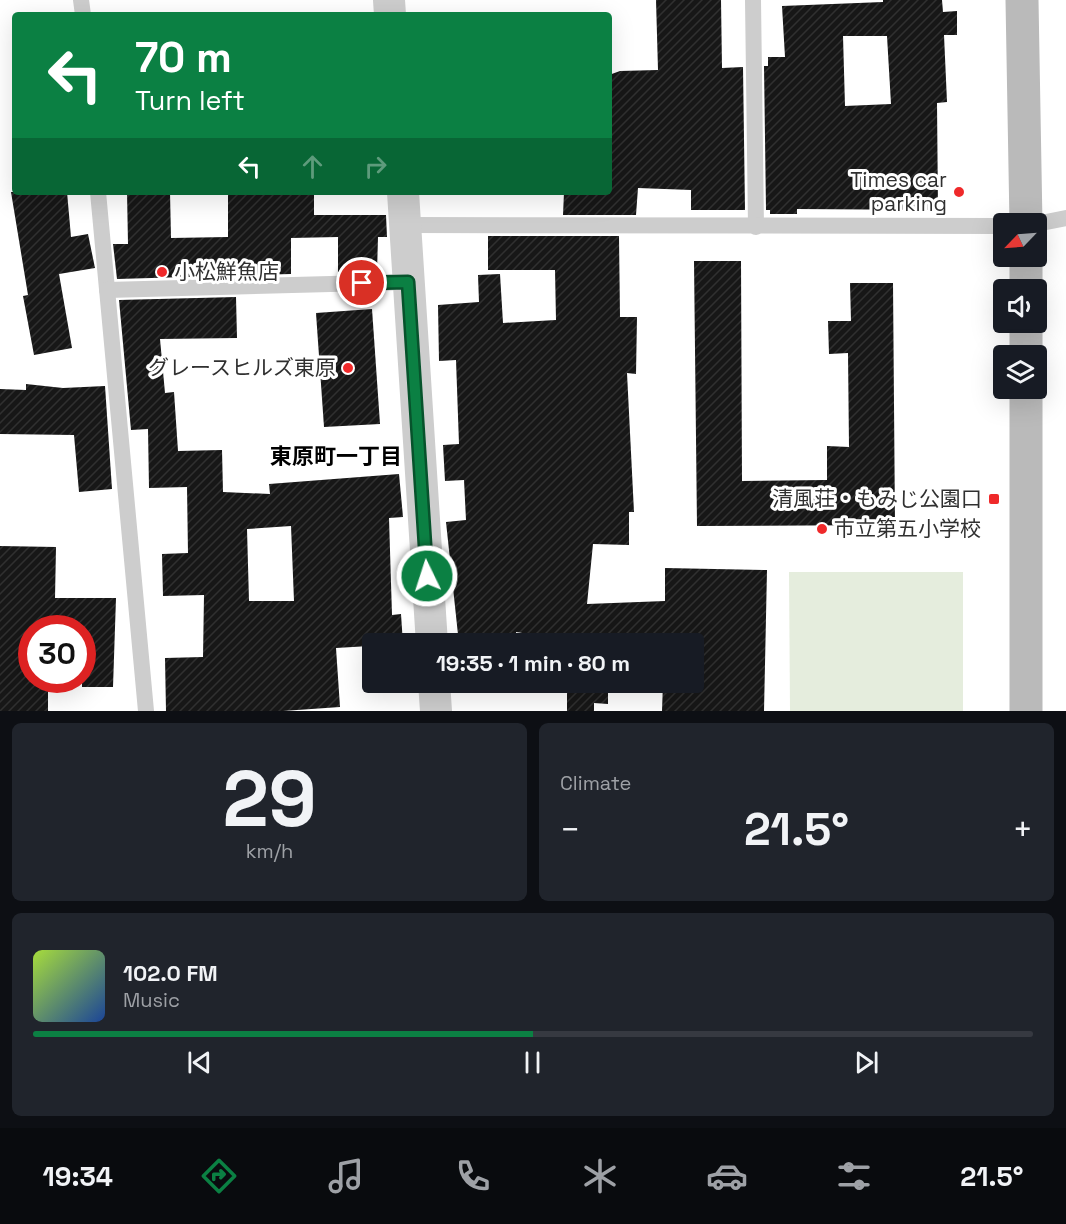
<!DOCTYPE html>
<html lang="en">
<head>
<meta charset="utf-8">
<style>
	body { margin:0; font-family:"Space Grotesk","Noto Sans JP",sans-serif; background:#20242c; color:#f1f3f6; height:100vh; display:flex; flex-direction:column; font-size:22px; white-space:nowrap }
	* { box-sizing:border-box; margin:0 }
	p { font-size:20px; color:#9ea1a6 }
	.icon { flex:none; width:33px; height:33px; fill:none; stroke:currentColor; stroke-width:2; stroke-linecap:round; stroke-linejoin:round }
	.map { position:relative; height:711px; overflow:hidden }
	.details { display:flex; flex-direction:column; gap:12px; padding:12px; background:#0d0f14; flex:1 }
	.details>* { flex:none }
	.hud { position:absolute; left:12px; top:12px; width:600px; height:183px; border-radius:6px; box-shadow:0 6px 24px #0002; background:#0b8043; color:#fff; overflow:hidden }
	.needle { width:39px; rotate:245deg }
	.controls { position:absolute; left:993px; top:213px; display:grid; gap:12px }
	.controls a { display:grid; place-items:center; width:54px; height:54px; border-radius:6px; background:#171b24; box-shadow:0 6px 24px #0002; font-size:30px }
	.speed { position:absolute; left:18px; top:615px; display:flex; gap:12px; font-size:30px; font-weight:700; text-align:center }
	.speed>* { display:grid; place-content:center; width:78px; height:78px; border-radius:50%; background:#171b24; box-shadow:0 6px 24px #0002; line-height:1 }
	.speed .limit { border:9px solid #d22; background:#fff; color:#111 }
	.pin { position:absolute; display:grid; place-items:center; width:51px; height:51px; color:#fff; margin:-26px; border:3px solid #fff; border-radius:50%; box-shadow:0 2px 6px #0007 }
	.me { position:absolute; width:66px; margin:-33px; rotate:356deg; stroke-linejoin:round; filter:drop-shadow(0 0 4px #0008) }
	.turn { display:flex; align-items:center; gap:21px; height:126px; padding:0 24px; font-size:27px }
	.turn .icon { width:78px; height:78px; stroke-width:2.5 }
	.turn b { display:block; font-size:42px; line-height:51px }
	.lanes { display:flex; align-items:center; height:57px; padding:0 24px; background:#0003; justify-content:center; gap:30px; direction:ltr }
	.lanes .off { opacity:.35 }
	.big { font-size:45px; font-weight:600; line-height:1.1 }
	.details .widget { flex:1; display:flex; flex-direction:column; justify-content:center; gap:9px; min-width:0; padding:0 21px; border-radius:9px; background:#20242c }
	.details .dial { align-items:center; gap:0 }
	.dial b { font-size:78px; line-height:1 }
	.song { display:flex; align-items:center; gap:18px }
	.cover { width:72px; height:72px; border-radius:9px; background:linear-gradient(135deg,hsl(80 70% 55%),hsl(220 70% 35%)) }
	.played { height:6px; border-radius:3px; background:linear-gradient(90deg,#0b8043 50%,#363941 50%) }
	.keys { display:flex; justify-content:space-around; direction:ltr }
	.heat { display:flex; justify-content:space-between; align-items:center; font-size:33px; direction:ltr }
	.details .tiles { flex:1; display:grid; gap:12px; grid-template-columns:1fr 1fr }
	.widget:last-child { grid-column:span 2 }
	.trip { position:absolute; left:362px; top:633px; width:342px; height:60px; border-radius:6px; background:#171b24; box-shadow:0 6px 24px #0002; font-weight:600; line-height:60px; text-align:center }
	.tab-bar { display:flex; height:96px; justify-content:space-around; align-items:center; background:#090b0e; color:#9ea1a6 }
	.tab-bar .icon { width:42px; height:42px }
	.tab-bar .on { color:#0b8043 }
	.tab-bar b { font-size:27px; color:#f1f3f6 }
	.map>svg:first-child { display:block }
	.park { fill:#e5eddd }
	.building { fill:url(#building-hatch); fill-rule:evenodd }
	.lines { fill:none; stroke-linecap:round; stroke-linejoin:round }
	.lane { stroke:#cdcdcd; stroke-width:16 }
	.street { stroke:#cdcdcd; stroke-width:32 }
	.secondary { stroke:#bababa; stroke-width:33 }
	.route-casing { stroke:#07532c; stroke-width:15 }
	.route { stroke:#0b8043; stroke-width:10 }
	.poi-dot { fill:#ef292a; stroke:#fff; stroke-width:2 }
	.labels { text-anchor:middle; stroke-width:6; stroke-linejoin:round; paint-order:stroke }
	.poi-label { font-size:21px; fill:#303030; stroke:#fff; text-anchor:end }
	.neighbourhood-label { font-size:22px; font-weight:bold; fill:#000; stroke:#fff }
</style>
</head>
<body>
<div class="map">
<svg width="1066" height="711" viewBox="0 0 1066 711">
	<defs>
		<pattern id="building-hatch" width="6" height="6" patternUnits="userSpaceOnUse" patternTransform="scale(1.5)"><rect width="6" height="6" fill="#171717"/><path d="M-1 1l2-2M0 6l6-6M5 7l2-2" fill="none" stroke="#303030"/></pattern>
	</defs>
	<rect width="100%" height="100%" fill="#fff"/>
	<polygon class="park" points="789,572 963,572 963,711 790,711"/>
	<g class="building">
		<polygon points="656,0 721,0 722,68 743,67 745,210 691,210 691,190 638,188 636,215 563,215 564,192 609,192 609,75 620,71 658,70"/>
		<path d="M 883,0 L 942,0 L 943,12 L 957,11 L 957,35 L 944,35 L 947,102 L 937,103 L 938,210 L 797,209 L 797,214 L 770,214 L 770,210 L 766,210 L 764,66 L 768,66 L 768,57 L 785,57 L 782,6 L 883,2 ZM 843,36 L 887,36 L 891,104 L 845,106 Z"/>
		<polygon points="11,192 67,192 71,237 88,234 95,268 59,274 72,348 34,355 23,296 28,295"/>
		<polygon points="127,192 170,192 171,238 228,237 228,192 314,192 314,215 386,215 387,237 378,237 377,272 338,272 338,237 291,238 291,274 117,279 113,244 128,244"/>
		<polygon points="488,236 619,236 620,317 637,317 636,374 627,373 634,512 629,512 629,545 593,544 587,604 665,601 665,568 767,570 764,711 662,711 663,682 693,682 693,644 561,644 561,639 516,632 517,644 459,644 446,522 466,520 464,480 445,481 443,445 459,444 456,360 439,361 438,305 479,302 478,275 500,274 503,323 556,320 555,270 488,270"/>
		<polygon points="694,261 741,261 742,481 827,480 827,446 849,447 848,353 829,354 828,321 851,321 850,283 893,283 895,525 697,526"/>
		<path d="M 236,297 L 237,338 L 160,339 L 165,393 L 174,392 L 178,451 L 222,450 L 223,492 L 270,494 L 269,484 L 399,474 L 403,517 L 389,518 L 392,615 L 401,614 L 403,644 L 336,648 L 340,707 L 283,711 L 166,711 L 165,658 L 203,657 L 204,595 L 163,596 L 162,554 L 188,553 L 187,487 L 149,488 L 148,429 L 131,430 L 119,300 ZM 291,526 L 294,601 L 249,601 L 247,529 Z"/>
		<polygon points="372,309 380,424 324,427 316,313"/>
		<polygon points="26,384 63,388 105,386 112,489 79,492 74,435 0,434 0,389 26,390"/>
		<polygon points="0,546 56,547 55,598 116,598 113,687 82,687 82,628 32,628 32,680 48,680 48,711 0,711"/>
		<polygon points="567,682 608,682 608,704 594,703 594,711 567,711"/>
	</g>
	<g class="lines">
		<g class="lane">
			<polyline points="81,0 83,15"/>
			<polyline points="753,0 756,227"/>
			<polyline points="98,192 146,711"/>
			<polyline points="1036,224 1066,218"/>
			<polyline points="405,225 1004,226"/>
			<polyline points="107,290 408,282"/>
		</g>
		<g class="street">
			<polyline points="389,0 390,15"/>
			<polyline points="403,192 432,644"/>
			<polyline points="434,682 436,711"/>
		</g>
		<g class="secondary">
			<polyline points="1022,0 1026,224"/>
			<polyline points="1026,256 1026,290"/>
			<polyline points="1026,322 1026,356"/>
			<polyline points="1026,388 1026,711"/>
		</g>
	</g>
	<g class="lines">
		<defs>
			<polyline id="route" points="362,283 408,282 427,576"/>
		</defs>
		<use href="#route" class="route-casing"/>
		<use href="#route" class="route"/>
	</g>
	<g class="poi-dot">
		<circle cx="959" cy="192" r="6"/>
		<circle cx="162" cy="272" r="6"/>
		<circle cx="348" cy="368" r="6"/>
		<rect x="988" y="493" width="12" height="12" rx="3"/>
		<circle cx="822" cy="529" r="6"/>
	</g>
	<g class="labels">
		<g class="poi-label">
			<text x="947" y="187">Times car<tspan x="947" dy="24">parking</tspan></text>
			<text x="174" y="279" text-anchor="start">小松鮮魚店</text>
			<text x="336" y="375">グレースヒルズ東原</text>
			<text x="982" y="506">清風荘・もみじ公園口</text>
			<text x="834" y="536" text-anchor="start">市立第五小学校</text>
		</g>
		<g class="neighbourhood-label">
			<text x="336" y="464">東原町一丁目</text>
		</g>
	</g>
</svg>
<div class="controls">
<a><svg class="needle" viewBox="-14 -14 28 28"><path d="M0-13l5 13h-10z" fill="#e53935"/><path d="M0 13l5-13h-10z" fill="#9ea1a6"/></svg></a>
<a><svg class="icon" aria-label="sound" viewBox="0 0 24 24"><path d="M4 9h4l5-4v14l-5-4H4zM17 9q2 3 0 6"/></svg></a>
<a><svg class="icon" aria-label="layers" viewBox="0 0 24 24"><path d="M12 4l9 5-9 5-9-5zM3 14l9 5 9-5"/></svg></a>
</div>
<div class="speed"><div class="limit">30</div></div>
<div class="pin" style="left:362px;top:283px;background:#d93025"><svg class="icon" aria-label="arrive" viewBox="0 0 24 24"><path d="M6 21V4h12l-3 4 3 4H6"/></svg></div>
<svg class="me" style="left:427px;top:576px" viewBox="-20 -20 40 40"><circle r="17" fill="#0b8043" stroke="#fff" stroke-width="3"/><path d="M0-11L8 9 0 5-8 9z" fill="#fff"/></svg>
<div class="trip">19:35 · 1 min · 80 m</div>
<div class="hud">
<div class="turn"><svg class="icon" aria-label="left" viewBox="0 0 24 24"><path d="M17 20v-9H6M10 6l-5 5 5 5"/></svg><div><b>70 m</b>Turn left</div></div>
<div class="lanes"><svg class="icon" aria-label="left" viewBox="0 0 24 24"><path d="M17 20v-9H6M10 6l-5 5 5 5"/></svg><svg class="icon off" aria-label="ahead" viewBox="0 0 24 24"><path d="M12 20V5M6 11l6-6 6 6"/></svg><svg class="icon off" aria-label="right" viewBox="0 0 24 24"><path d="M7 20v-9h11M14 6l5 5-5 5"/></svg></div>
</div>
</div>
<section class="details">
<div class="tiles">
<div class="widget dial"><b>29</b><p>km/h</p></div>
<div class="widget"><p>Climate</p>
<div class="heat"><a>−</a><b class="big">21.5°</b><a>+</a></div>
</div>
<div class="widget">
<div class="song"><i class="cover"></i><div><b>102.0 FM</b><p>Music</p></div></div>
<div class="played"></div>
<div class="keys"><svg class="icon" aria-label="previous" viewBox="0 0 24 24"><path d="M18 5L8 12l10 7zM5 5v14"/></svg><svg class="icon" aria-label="pause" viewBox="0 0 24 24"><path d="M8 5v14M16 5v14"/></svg><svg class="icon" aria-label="next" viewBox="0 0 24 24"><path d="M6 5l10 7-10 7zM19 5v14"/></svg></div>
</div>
</div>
</section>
<nav class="tab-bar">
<b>19:34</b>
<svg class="icon on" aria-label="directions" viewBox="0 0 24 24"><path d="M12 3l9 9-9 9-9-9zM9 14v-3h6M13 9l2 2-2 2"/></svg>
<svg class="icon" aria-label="music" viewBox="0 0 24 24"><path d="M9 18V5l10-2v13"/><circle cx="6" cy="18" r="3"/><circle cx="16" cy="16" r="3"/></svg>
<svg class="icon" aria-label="phone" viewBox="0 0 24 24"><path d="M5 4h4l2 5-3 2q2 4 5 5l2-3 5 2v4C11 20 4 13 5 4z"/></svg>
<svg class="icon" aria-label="climate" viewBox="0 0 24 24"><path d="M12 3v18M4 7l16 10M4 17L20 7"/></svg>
<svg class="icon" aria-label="car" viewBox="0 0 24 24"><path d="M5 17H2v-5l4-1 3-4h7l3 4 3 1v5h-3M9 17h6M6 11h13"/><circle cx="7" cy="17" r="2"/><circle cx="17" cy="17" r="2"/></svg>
<svg class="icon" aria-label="filters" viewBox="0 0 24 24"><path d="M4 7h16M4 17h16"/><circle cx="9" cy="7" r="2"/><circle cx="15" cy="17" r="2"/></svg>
<b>21.5°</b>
</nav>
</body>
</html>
